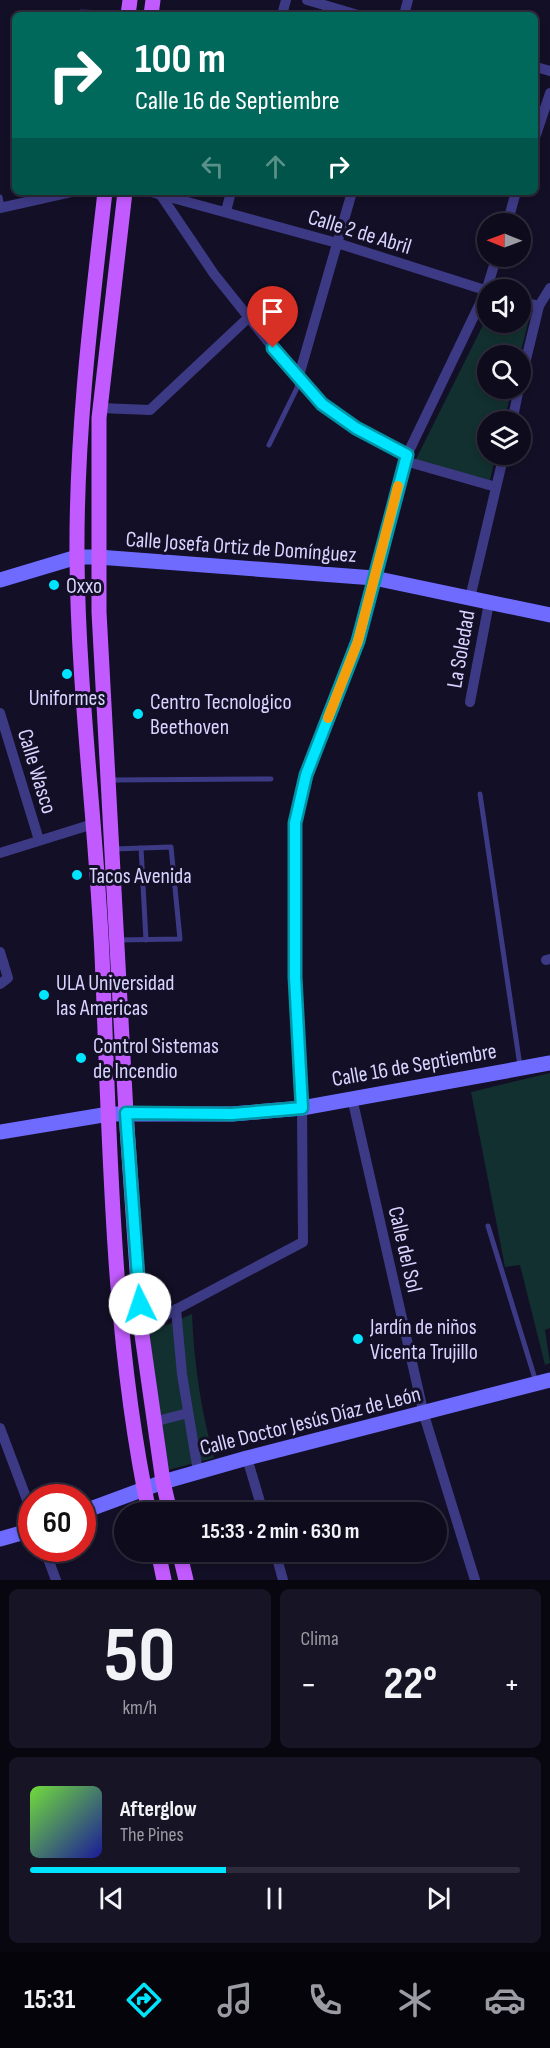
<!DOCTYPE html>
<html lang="es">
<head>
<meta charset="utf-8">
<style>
	body { margin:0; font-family:"Sofia Sans Condensed",sans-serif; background:#171425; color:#f1f3f6; height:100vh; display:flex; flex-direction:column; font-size:22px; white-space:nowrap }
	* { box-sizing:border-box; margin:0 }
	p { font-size:20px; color:#9b9ba3 }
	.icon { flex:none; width:33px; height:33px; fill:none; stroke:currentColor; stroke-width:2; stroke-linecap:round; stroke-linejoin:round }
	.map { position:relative; height:1580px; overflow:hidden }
	.side { display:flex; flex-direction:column; gap:9px; padding:9px; background:#08060f; flex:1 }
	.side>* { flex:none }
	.top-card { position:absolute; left:12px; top:12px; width:526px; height:183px; border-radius:9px; box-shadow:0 3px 9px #0003,0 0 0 2px #2e2b3b; background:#00695c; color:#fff; overflow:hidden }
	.needle { width:39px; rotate:271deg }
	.tools { position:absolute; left:477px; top:213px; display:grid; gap:12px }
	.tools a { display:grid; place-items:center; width:54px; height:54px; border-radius:50%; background:#0e0b1c; box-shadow:0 3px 9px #0003,0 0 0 2px #2e2b3b; font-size:30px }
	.speed { position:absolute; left:18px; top:1484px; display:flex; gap:12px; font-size:30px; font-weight:700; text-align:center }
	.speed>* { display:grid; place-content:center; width:78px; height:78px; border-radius:50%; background:#0e0b1c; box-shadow:0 3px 9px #0003,0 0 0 2px #2e2b3b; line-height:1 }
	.speed .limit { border:9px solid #d22; background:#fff; color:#111 }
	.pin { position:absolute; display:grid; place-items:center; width:51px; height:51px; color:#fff; margin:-62px -26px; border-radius:50% 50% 50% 0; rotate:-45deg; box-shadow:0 0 6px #0007 }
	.pin .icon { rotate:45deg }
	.me { position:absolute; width:66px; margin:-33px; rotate:356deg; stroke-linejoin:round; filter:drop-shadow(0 0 4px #0008) }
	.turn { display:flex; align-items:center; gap:21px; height:126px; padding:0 24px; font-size:27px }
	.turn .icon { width:78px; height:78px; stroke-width:2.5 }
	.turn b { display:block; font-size:42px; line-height:51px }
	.lanes { display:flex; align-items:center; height:57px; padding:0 24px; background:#0003; justify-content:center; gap:30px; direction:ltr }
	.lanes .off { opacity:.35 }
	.big { font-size:45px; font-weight:700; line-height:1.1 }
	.side .card { flex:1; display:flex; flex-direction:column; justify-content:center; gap:9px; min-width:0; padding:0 21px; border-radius:9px; background:#171425 }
	.side .dial { align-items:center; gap:0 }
	.dial b { font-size:78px; line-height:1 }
	.song { display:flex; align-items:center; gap:18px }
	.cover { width:72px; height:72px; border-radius:9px; background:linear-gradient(135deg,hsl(100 70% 55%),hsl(240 70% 35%)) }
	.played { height:6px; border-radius:3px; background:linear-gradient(90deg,#00e5ff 40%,#2e2b3b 40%) }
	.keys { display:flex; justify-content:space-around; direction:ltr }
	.heat { display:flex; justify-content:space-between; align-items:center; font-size:33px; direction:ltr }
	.side .tiles { flex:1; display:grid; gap:9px; grid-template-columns:1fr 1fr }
	.card:last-child { grid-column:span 2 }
	.trip { position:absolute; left:114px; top:1502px; width:333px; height:60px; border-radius:30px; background:#0e0b1c; box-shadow:0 3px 9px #0003,0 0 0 2px #2e2b3b; font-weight:700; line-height:60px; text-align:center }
	.tabs { display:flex; height:96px; justify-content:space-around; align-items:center; background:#06040b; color:#9b9ba3 }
	.tabs .icon { width:42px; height:42px }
	.tabs .current { color:#00e5ff }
	.tabs b { font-size:27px; color:#f1f3f6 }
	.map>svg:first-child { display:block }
	.green { fill:#12302f }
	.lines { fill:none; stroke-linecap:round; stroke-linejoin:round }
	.lane { stroke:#3d3a85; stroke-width:5 }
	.street { stroke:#3d3a85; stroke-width:10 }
	.secondary { stroke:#6f6bff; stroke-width:15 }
	.primary { stroke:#c25bff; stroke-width:15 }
	.route-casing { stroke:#0095a6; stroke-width:15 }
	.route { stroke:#00e5ff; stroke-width:10 }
	.slow { stroke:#f59e0b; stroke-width:10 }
	.poi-dot { fill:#00e5ff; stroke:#130f26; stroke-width:2 }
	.labels { text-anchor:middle; stroke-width:6; stroke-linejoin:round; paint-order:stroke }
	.street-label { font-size:22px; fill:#d9d4ff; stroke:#130f26 }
	.poi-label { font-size:22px; fill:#d9d4ff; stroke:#130f26; text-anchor:start }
</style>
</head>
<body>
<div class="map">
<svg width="550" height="1580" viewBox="0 0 550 1580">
	<rect width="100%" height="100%" fill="#130f26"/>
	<g class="green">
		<polygon points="521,312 530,315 520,355 488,356 488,388 512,389 504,421 488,422 488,454 496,455 489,484 413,465 487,317 488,322 520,322"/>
		<polygon points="550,1073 550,1328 545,1330 550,1363 545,1365 520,1265 505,1267 471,1092"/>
		<path d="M 192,1314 C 194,1364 201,1410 214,1458 L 168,1470 L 148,1333 Z"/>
	</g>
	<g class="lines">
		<g class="lane">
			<polyline points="73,15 81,12 127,14"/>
			<polyline points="0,197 2,207"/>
			<polyline points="269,445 297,388 298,381"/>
			<polyline points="111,780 271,779"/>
			<polyline points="480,794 520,1066"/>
			<polyline points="141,848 146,940"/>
			<polyline points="114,849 171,847 180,939 118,940"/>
			<polyline points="488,1226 536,1382"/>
		</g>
		<g class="street">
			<polyline points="307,0 358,15"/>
			<polyline points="282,15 286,0"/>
			<polyline points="404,15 408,0"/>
			<polyline points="536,67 550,71"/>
			<polyline points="536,135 550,93"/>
			<polyline points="151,192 337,243 488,291"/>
			<polyline points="160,194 214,274 298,379 322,404 356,428 407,455"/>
			<polyline points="0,208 71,192"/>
			<polyline points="226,211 231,192"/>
			<polyline points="507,224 516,192"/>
			<polyline points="520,301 539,306"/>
			<polyline points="298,379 352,192"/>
			<polyline points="520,384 539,306 550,288"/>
			<polyline points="100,408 150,410 248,318"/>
			<polyline points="512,422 519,388"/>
			<polyline points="405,461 496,487"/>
			<polyline points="470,598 504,454"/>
			<polyline points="470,702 489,603"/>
			<polyline points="0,713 39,840"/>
			<polyline points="0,853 93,824"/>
			<polyline points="0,952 8,978 0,984"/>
			<polyline points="546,960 550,959"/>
			<polyline points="352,1098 424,1415 475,1580"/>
			<polyline points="176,1309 182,1374 198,1472"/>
			<polyline points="141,1328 303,1242 302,1108 295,977 295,823 306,775 358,641 407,455 486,291 497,256"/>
			<polyline points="161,1420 188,1413"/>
			<polyline points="0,1428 32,1513"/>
			<polyline points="247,1458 263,1512"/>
			<polyline points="44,1548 56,1580"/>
			<polyline points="275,1551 283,1580"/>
		</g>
		<g class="secondary">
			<polyline points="0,580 77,557 98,557 374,578 550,615"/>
			<polyline points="0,1132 109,1114 232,1114 302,1108 550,1063"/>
			<polyline points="82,1512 163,1482 247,1458 550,1380"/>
			<polyline points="0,1539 32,1530"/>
		</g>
		<g class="primary">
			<polyline points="128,15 130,0"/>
			<polyline points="151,15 153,0"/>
			<path d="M 105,192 C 91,314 76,434 77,557 C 78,690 96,823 102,955 C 110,1138 111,1333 149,1512"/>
			<polyline points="125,192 99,418 99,612 126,1113 141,1328 163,1482 170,1512"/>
			<polyline points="158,1551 164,1580"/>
			<polyline points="179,1551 186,1580"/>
		</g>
	</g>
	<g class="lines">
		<defs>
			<polyline id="route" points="140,1304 126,1113 232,1114 302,1108 295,977 295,823 306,775 358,641 407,455 356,428 322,404 273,348"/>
		</defs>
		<use href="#route" class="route-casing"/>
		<use href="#route" class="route"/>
		<polyline class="slow" points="328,718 358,641 398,486"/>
	</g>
	<g class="poi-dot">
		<circle cx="54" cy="585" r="6"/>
		<circle cx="67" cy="674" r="6"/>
		<circle cx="138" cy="714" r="6"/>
		<circle cx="77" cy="875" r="6"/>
		<circle cx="44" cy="995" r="6"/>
		<circle cx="81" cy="1058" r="6"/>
		<circle cx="358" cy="1339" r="6"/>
	</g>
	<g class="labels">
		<g class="street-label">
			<text transform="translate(360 231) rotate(17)" y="8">Calle 2 de Abril</text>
			<text transform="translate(241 546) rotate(4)" y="8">Calle Josefa Ortiz de Domínguez</text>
			<text transform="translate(460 649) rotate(-80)" y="8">La Soledad</text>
			<text transform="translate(38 771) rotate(73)" y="8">Calle Wasco</text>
			<text transform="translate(414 1064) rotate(-10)" y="8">Calle 16 de Septiembre</text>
			<text transform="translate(406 1249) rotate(77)" y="8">Calle del Sol</text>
			<text transform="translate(310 1420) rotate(-14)" y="8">Calle Doctor Jesús Díaz de León</text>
		</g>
		<g class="poi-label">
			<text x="66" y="593">Oxxo</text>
			<text x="67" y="705" text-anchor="middle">Uniformes</text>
			<text x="150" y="709">Centro Tecnologico<tspan x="150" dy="25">Beethoven</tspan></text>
			<text x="89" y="883">Tacos Avenida</text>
			<text x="56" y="990">ULA Universidad<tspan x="56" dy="25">las Americas</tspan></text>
			<text x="93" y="1053">Control Sistemas<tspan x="93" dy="25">de Incendio</tspan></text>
			<text x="370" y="1334">Jardín de niños<tspan x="370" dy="25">Vicenta Trujillo</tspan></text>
		</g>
	</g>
</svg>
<div class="tools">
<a><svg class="needle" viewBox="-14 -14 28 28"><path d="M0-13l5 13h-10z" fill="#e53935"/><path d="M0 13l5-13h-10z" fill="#9b9ba3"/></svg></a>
<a><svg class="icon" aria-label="sound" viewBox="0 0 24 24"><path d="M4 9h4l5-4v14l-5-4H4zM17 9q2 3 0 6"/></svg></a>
<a><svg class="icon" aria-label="search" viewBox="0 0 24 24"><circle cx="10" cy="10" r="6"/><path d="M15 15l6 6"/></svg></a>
<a><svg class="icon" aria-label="layers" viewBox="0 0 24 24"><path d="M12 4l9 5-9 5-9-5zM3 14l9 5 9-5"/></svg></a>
</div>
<div class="speed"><div class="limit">60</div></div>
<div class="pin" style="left:273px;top:348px;background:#d93025"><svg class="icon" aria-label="arrive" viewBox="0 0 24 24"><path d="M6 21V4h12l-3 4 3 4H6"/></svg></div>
<svg class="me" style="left:140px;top:1304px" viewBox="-20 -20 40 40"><circle r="19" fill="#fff"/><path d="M0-13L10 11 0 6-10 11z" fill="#00e5ff"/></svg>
<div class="trip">15:33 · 2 min · 630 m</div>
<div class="top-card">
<div class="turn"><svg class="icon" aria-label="right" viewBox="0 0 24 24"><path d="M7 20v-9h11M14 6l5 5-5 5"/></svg><div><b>100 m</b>Calle 16 de Septiembre</div></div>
<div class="lanes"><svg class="icon off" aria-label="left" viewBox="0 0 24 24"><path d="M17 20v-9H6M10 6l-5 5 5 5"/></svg><svg class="icon off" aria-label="ahead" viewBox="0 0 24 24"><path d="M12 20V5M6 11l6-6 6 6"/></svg><svg class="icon" aria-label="right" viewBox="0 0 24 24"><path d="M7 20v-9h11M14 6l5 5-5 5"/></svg></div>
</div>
</div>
<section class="side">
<div class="tiles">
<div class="card dial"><b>50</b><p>km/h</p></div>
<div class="card"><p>Clima</p>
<div class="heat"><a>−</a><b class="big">22°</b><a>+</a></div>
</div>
<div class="card">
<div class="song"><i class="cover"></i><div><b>Afterglow</b><p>The Pines</p></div></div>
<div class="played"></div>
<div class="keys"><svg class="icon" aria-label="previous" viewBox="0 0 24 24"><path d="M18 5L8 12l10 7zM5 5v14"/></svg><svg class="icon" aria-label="pause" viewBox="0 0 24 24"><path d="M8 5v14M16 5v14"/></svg><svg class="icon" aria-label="next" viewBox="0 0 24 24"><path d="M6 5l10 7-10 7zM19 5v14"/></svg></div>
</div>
</div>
</section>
<nav class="tabs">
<b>15:31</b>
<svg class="icon current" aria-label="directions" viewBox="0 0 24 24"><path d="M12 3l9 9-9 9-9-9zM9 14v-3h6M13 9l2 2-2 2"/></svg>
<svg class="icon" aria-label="music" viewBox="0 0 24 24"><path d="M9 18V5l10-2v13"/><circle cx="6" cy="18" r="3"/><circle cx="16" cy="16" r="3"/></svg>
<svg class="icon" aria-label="phone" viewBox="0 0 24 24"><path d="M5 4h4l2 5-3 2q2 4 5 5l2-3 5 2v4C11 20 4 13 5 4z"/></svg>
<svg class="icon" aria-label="climate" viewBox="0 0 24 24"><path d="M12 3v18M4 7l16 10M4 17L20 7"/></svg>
<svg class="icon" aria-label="car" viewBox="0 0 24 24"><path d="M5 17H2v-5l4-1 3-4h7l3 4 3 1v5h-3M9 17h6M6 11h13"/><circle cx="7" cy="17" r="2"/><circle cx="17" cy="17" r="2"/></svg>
</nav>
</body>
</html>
